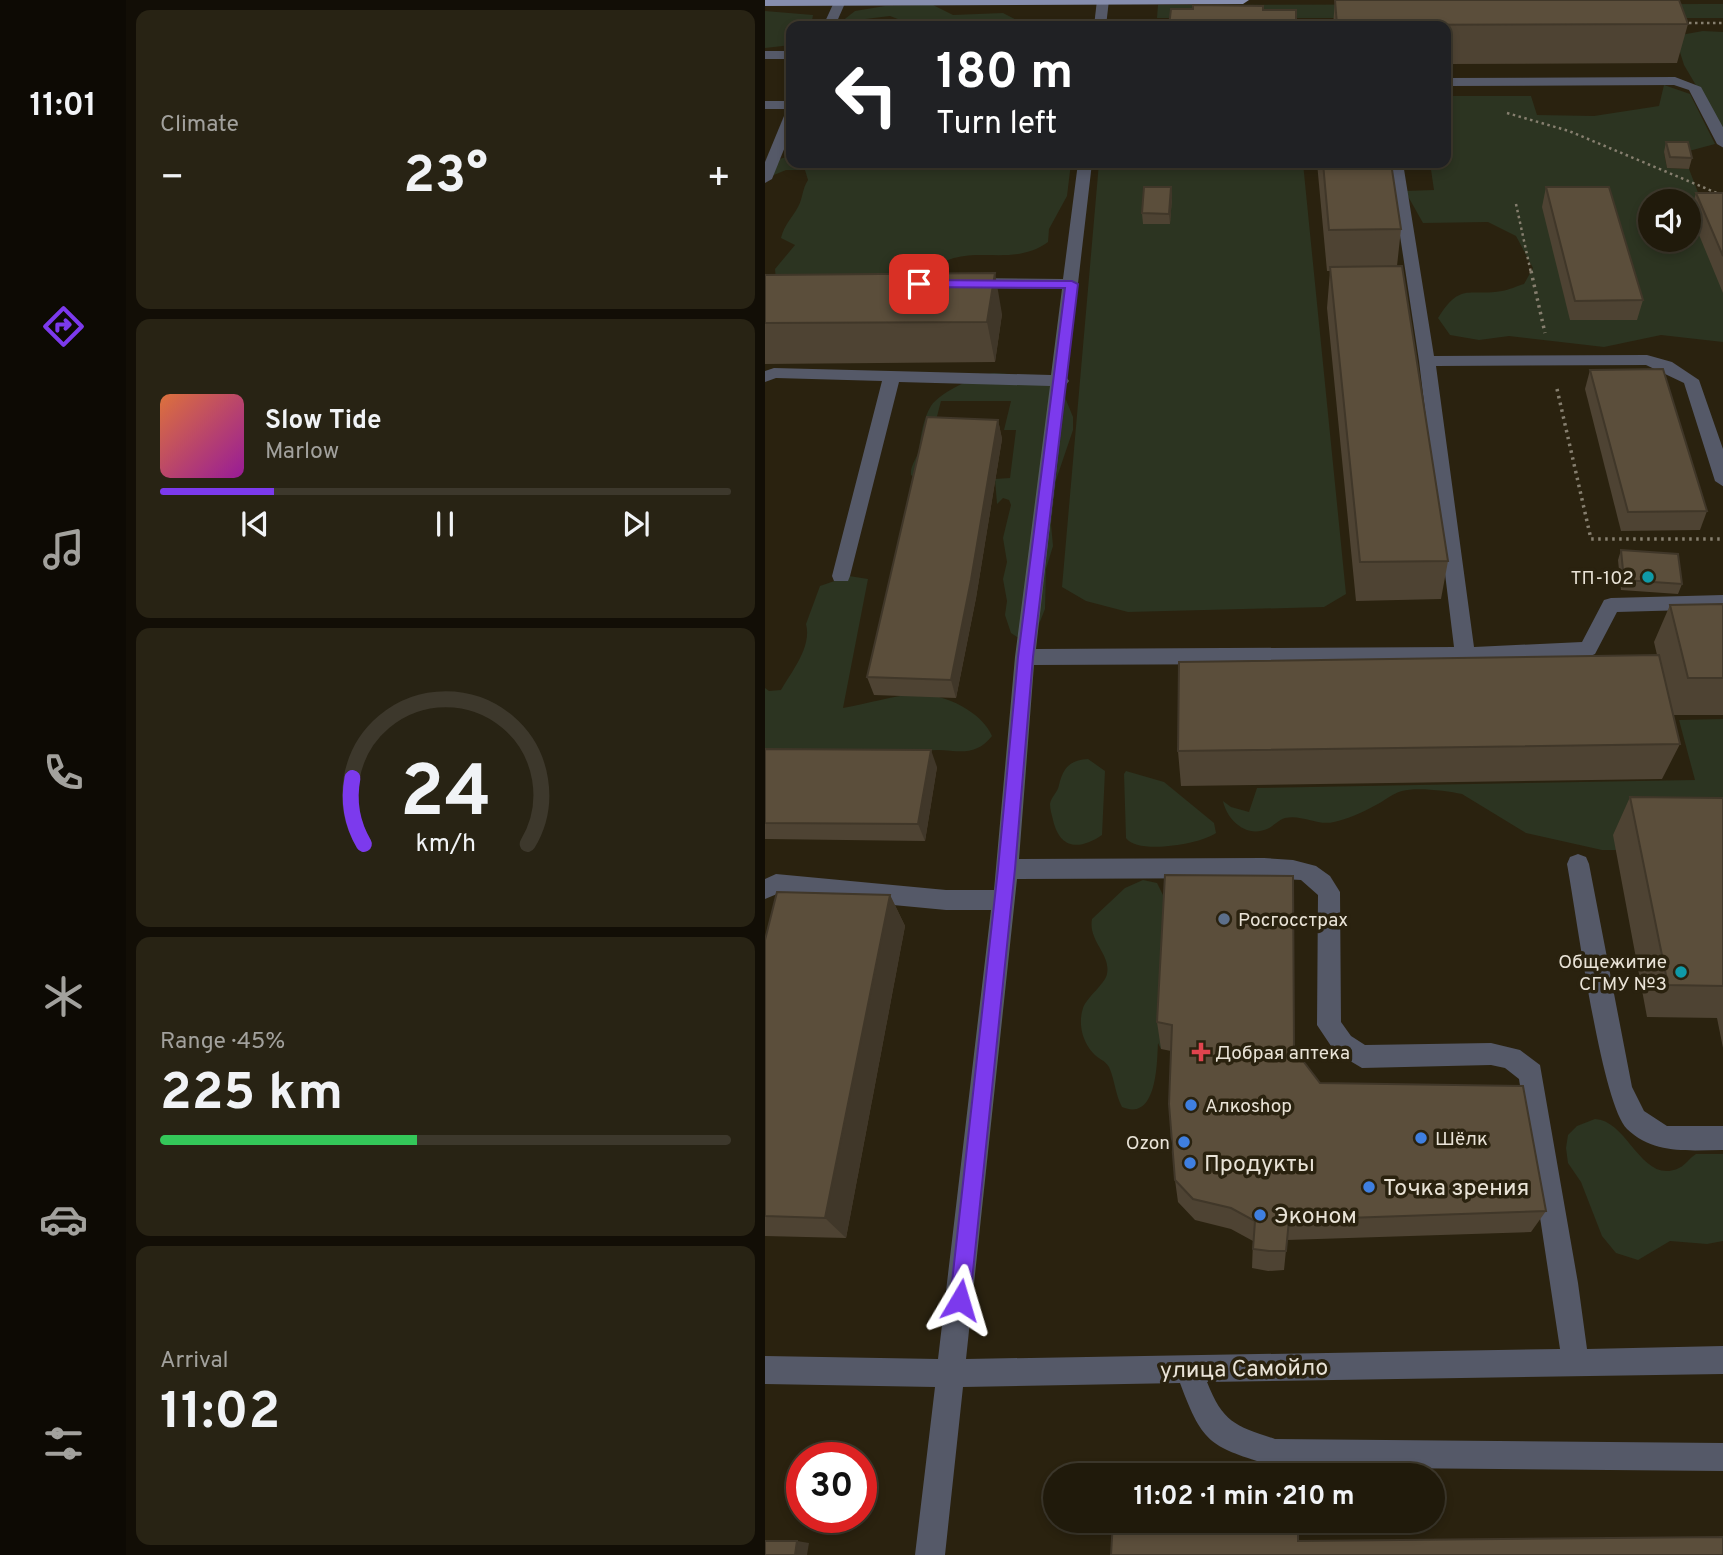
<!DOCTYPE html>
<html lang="en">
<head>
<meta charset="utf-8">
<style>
	body { margin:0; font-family:Overpass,sans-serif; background:#282314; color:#f1f3f6; height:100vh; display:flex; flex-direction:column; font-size:26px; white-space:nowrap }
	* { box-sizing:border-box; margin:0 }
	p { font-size:23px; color:#a2a19d }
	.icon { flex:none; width:38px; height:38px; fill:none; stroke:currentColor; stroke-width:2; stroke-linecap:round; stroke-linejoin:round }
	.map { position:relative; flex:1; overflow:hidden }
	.side { display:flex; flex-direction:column; gap:10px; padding:10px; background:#120e06; width:639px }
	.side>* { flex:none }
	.guide { position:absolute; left:21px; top:21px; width:665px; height:147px; border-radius:14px; box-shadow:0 4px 10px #0003,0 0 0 2px #3d382c; background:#202124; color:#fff; overflow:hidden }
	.controls { position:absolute; left:873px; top:189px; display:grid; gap:14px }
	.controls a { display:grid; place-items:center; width:63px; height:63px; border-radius:50%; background:#201a0b; box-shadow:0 4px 10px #0003,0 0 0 2px #3d382c; font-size:35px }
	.speed { position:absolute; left:21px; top:1442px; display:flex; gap:14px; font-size:35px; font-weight:700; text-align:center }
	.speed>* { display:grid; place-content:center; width:91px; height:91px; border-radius:50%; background:#201a0b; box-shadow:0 4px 10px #0003,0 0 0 2px #3d382c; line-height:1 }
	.speed .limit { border:10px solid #d22; background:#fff; color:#111 }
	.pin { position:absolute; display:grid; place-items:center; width:60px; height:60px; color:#fff; margin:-30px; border-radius:14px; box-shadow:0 4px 10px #0006 }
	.me { position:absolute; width:77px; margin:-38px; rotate:7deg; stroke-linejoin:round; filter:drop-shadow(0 0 5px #0008) }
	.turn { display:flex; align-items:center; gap:24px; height:147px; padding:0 35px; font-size:32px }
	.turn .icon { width:91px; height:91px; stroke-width:2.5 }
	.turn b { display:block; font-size:49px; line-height:60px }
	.big { font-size:52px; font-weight:700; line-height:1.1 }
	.side .widget { flex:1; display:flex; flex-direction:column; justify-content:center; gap:10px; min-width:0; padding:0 24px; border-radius:14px; background:#282314 }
	.side .dial { align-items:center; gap:0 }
	.dial svg { height:182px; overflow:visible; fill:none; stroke:#3d382c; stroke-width:7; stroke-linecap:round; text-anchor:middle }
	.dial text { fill:#f1f3f6; stroke:none }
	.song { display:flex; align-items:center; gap:21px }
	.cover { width:84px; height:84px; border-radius:10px; background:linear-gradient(135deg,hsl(20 70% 55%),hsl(300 70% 35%)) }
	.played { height:7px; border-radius:4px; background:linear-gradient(90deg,#7c3aed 20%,#3d382c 20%) }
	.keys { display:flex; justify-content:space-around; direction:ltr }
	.heat { display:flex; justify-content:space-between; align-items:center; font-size:38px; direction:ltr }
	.charge { height:10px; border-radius:5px; background:linear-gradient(90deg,#34c759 45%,#3d382c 0) }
	.trip { position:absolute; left:278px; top:1463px; width:402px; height:70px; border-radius:35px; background:#201a0b; box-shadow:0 4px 10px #0003,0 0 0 2px #3d382c; font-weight:700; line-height:70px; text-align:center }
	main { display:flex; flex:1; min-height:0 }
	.dock { display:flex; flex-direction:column; width:126px; justify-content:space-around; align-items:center; background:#0d0a04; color:#a2a19d }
	.dock .icon { width:49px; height:49px }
	.dock .current { color:#7c3aed }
	.dock b { font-size:32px; color:#f1f3f6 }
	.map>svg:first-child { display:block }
	.green { fill:#2c3421; fill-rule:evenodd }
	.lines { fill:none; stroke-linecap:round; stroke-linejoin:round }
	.path-far1 { stroke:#867f6f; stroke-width:2.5; stroke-dasharray:2.5 3.5; stroke-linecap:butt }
	.path { stroke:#867f6f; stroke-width:3.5; stroke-dasharray:2.5 4.5; stroke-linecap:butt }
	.minor { fill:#555968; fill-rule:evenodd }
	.major { fill:#868eae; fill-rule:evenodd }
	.wall { fill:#4e4333 }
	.shaded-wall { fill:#403729 }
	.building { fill:#5b4e3b; stroke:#403729; stroke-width:2 }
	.route { fill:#7c3aed; stroke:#51269a; stroke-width:2 }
	.culture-dot { fill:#0f9aa8; stroke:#2a220f; stroke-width:2.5 }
	.service-dot { fill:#5c6f8a; stroke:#2a220f; stroke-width:2.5 }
	.health-dot { fill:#e0444e; stroke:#2a220f; stroke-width:2.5 }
	.shop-dot { fill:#3f7fe0; stroke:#2a220f; stroke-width:2.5 }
	.labels { text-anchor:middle; stroke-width:7; stroke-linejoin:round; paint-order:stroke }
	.poi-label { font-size:19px; fill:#e9e3d7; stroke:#2a220f; text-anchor:start }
	.near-poi-label { font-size:23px; fill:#e9e3d7; stroke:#2a220f; text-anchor:start }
	.near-street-label { font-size:23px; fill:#e9e3d7; stroke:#2a220f }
</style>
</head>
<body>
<main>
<nav class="dock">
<b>11:01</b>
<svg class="icon current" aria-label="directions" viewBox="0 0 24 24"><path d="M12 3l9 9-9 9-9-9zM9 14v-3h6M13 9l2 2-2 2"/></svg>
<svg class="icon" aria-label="music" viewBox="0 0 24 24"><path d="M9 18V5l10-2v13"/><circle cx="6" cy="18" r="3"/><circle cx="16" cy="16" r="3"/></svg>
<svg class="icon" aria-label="phone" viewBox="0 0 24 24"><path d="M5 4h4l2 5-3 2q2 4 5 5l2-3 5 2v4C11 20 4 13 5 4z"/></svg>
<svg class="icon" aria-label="climate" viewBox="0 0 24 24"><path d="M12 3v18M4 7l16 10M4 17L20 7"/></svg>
<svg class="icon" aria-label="car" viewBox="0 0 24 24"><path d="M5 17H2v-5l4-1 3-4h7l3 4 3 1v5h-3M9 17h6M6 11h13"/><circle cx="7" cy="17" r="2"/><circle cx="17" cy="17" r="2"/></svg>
<svg class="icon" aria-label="filters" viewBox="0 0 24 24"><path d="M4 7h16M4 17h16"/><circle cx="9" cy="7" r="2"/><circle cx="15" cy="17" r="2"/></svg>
</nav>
<section class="side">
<div class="widget"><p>Climate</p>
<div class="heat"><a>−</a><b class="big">23°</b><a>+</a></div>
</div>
<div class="widget">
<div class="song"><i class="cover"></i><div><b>Slow Tide</b><p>Marlow</p></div></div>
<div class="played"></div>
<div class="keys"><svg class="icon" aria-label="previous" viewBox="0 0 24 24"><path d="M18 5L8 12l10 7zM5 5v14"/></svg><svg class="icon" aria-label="pause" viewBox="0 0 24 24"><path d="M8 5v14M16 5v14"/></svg><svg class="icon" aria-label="next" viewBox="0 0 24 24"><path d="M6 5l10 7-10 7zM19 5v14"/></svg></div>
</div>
<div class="widget dial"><svg viewBox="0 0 100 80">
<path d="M14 69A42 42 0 1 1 86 69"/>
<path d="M14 69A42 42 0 0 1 9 40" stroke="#7c3aed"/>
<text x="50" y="56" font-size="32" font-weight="700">24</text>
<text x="50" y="72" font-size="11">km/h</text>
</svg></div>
<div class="widget"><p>Range · 45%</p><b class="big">225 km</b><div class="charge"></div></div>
<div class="widget"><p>Arrival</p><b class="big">11:02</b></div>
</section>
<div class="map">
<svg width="959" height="1555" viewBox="0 0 959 1555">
	<rect width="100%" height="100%" fill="#2a220f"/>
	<g class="green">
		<polygon points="959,4 958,18 392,18 393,5"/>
		<polygon points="168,5 188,15 238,13 263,26 151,26 125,16 76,22 90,11 120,6"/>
		<polygon points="0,11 48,15 46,26 26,26 26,45 0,48"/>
		<polygon points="938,31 958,32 958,131 919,65 910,36"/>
		<path d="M 899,85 L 925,94 L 950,144 L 920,152 L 899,152 L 902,168 L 924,169 L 939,208 L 958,211 L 958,342 L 896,335 L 839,347 L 744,336 L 714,340 L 685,335 L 673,318 C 696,281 704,297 737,291 C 744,290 752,286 759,284 L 768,268 L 751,236 L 723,222 L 658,223 L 640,191 L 669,190 L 665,163 L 681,163 L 681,96 L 766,96 L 772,115 L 829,116 L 894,106 ZM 886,201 L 924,201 L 924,240 L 886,240 Z"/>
		<path d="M 26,156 L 26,163 L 306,163 L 302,196 L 284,229 L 283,242 C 243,271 202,237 160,274 L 11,281 L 10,269 L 30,245 L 16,238 C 19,225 27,218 33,207 C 38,198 37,189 43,180 L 40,170 L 21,170 L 4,177 L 14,159 Z"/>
		<polygon points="334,163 538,163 581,594 559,607 363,612 321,601 297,587"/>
		<path d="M 229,373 L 260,375 L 282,383 L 299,395 L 308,417 L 308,430 L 291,480 L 286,524 L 288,546 L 281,569 L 280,609 L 274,624 L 261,636 L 252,637 L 246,633 L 240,615 L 242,601 L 238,579 L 242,562 L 238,538 L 246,505 L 244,500 L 238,498 L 232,504 L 230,479 L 245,478 L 251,430 L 239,430 L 246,401 L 176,401 L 155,482 L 146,475 C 145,464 153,458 154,449 C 156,435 158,419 166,406 C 175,392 212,375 229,373 Z"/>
		<path d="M 84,576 L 103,579 L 78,708 C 102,704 129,695 154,694 C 180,694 217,712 227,736 C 211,756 196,751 173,750 L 0,757 L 0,688 L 4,691 L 16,690 C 27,671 47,647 41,624 L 55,586 Z"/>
		<path d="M 958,719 L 958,815 L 861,850 L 837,850 L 761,833 L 697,794 C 682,791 652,787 637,791 C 626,794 620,801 609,806 C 597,813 582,819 569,822 C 552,826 537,814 520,818 C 513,820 509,826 502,829 C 481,838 462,820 458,801 L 466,807 L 484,812 L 492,788 L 930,780 L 914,720 Z"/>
		<path d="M 323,759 L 340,771 L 337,835 C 315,850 295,850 288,820 C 287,815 285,810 285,804 C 286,797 293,792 294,785 C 298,768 305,760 323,759 Z"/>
		<path d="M 361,771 L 399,782 L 449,823 L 451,833 C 436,844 372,855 361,838 L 359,774 Z"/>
		<path d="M 378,880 L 392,883 L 404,907 L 396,1049 L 393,1043 C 392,1064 392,1122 357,1107 C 350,1094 350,1080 344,1067 C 340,1060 333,1059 328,1053 C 317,1041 313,1023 318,1008 C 322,997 340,984 342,974 C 346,954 323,941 327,919 L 360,888 Z"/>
		<path d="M 830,1119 C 863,1120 877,1186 914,1168 C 921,1165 924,1158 931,1154 L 958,1154 L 958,1241 L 942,1244 L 905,1241 L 873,1260 L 851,1253 L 837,1236 L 816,1182 L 803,1163 L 801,1148 L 803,1135 L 812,1126 Z"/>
	</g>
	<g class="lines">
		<g class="path-far1">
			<polyline points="526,23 573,23"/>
			<polyline points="918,23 959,23"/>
			<polyline points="742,113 804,131 959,196"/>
			<polyline points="751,204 766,273"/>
		</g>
		<g class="path">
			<polyline points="766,271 780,333"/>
			<polyline points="792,389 826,539 959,539"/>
		</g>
		<g class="minor">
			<polygon points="70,0 81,1 70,26 58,26"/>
			<polygon points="332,0 344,0 341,26 329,26"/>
			<rect x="0" y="51" width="26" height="8"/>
			<polygon points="910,77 936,87 959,129 959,148 952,144 924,90 909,85 681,86 681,78"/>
			<rect x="0" y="101" width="26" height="8"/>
			<polygon points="26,112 26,132 7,179 0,183 0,162 19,116"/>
			<path d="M 313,163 L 327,163 L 302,378 L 304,381 L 301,385 L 271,649 L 689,647 L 654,361 L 624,163 L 638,163 L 669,356 L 882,355 L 907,362 L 934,380 L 959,452 L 959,487 L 950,481 L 919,383 L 881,365 L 671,366 L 709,647 L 817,642 L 839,600 L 846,598 L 959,595 L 959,609 L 852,612 L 830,654 L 823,657 L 700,663 L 269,665 L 254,859 L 499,858 L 528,860 L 551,866 L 565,876 L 575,892 L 576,1022 L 586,1036 L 600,1045 L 726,1043 L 755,1050 L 775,1065 L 813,1283 L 822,1349 L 959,1346 L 959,1374 L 442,1382 C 458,1423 471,1426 510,1439 L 959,1443 L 959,1471 L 510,1467 C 447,1446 439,1448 415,1383 L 198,1387 L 180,1555 L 150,1555 L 170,1387 L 0,1384 L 0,1356 L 173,1359 L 226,910 L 181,910 L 12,894 L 0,899 L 0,879 L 11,874 L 181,890 L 229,890 L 250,657 L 285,386 L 134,382 L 85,576 L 83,581 L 69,581 L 67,576 L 117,381 L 11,378 L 0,382 L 0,371 L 9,368 L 286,375 L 297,289 L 204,288 L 196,283 L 204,278 L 298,279 ZM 499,878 L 536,880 L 553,895 L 552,1025 L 570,1052 L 597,1068 L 726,1065 L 740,1068 L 754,1079 L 795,1349 L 201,1359 L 252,879 Z"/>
			<path d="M 813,854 L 821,857 L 824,864 L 867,1087 L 879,1111 L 902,1126 L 959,1126 L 959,1150 C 924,1150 889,1155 862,1129 C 836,1103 811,911 802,864 L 805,857 Z"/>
		</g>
		<polygon class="major" points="0,0 484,0 478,4 0,6"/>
	</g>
	<g class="wall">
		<polygon points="570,0 923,24 912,63 681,64 681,26 568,26"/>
		<polygon points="901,142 927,158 924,169 902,168 899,152"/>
		<polygon points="552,163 626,163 636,229 632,266 683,561 676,599 591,601 562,308 565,271 562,271"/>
		<polygon points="406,187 407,198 405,224 378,224 377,213"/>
		<polygon points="781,187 878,300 872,320 805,320 777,207"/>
		<polygon points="931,193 958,193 958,293 925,213"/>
		<polygon points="0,275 237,314 230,362 0,364"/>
		<polygon points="825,370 942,511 935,530 856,531 820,389"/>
		<polygon points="233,420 237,439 211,598 191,698 109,695 102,677"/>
		<polygon points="856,550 917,584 913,594 856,590 853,560"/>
		<polygon points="958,604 958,715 908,715 915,744 897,779 416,786 413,751 892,655 889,642 905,605"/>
		<polygon points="0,749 172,767 160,841 0,839"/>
		<polygon points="865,797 958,798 958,1048 952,1018 882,1017 848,835"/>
		<polygon points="125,895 140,926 81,1238 0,1236 0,940"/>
		<polygon points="392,1022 529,1049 555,1083 781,1211 766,1232 522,1240 519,1270 503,1271 487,1268 488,1241 466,1229 430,1220 413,1202 410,1180 406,1051 396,1049"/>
	</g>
	<g class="shaded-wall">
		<polygon points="406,187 407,198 405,224 404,214"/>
		<polygon points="230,273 237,314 230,362 222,322"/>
		<polygon points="233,420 237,439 211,598 191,698 186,680"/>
		<polygon points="166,750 172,767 160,841 153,824"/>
		<polygon points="125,895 140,926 81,1238 60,1218"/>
		<polygon points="32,1541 44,1543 42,1555 30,1555"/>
	</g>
	<g class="building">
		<polygon points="570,0 914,0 923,24 572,25"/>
		<polygon points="428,5 498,6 498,10 531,10 531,26 404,26 406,9 428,9"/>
		<polygon points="259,23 284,23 283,26 258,26"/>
		<polygon points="901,142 923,142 927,158 905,157"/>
		<polygon points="558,163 626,163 636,229 564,230"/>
		<polygon points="379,187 406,187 404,214 377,213"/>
		<polygon points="781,187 844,187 878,300 810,301"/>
		<polygon points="931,193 958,193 958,256"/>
		<polygon points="637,266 683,561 595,562 565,267"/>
		<polygon points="230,273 222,322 0,323 0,275"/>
		<polygon points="898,369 942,511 863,512 825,370"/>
		<polygon points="162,417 233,420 206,580 186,680 102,677"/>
		<polygon points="856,550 913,554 917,584 859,580"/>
		<polygon points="958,604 958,678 923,678 905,605"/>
		<polygon points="894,655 915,744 413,751 414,662"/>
		<polygon points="0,749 166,750 153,824 0,823"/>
		<polygon points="865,797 958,798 958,986 903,985"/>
		<polygon points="400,875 528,876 529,1049 555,1083 758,1086 781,1211 524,1220 521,1251 504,1251 488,1249 490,1221 466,1208 428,1199 410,1180 404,1104 407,1025 392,1022"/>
		<polygon points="12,892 125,895 60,1218 0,1216 0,940"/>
		<polygon points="532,1467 532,1475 474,1475 474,1468"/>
		<polygon points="348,1521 533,1521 533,1541 958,1537 958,1555 346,1555"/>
		<polygon points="0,1541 32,1541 30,1555 0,1555"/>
	</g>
	<polygon class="route" points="154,280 307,281 313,284 268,657 250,869 205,1300 202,1307 195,1310 188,1307 185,1300 233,869 253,657 300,288 150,287 148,284"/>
	<g class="culture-dot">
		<circle cx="883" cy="577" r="7"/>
		<circle cx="916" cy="972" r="7"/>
	</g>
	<circle class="service-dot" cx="459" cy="919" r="7"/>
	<path class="health-dot" d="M432.5 1041.5h7v7h7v7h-7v7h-7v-7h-7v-7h7z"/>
	<g class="shop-dot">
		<circle cx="426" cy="1105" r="7"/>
		<circle cx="656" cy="1138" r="7"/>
		<circle cx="419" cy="1142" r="7"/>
		<circle cx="425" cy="1163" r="7"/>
		<circle cx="604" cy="1187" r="7"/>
		<circle cx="495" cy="1215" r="7"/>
	</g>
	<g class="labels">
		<g class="poi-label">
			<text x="869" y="584" text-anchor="end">ТП-102</text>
			<text x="473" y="926">Росгосстрах</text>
			<text x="902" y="968" text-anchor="end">Общежитие<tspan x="902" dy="22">СГМУ №3</tspan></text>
			<text x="450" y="1059">Добрая аптека</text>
			<text x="440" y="1112">Алкоshop</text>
			<text x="670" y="1145">Шёлк</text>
			<text x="405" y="1149" text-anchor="end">Ozon</text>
		</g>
		<g class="near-poi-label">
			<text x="439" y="1171">Продукты</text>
			<text x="618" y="1195">Точка зрения</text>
			<text x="509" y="1223">Эконом</text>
		</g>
		<g class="near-street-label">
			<text transform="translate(479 1368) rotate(-1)" y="8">улица Самойло</text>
		</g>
	</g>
</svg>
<div class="controls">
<a><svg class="icon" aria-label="sound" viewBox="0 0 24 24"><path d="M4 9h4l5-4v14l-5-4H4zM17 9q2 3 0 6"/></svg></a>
</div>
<div class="speed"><div class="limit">30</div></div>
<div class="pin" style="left:154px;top:284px;background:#d93025"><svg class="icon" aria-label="arrive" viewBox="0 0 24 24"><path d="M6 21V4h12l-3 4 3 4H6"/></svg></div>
<svg class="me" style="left:195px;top:1300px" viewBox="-20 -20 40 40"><path d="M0-17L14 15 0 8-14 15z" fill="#7c3aed" stroke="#fff" stroke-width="4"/></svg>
<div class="trip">11:02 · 1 min · 210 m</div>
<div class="guide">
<div class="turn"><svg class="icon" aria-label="left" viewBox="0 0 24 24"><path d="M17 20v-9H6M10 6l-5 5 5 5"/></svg><div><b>180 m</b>Turn left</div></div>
</div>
</div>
</main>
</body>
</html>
